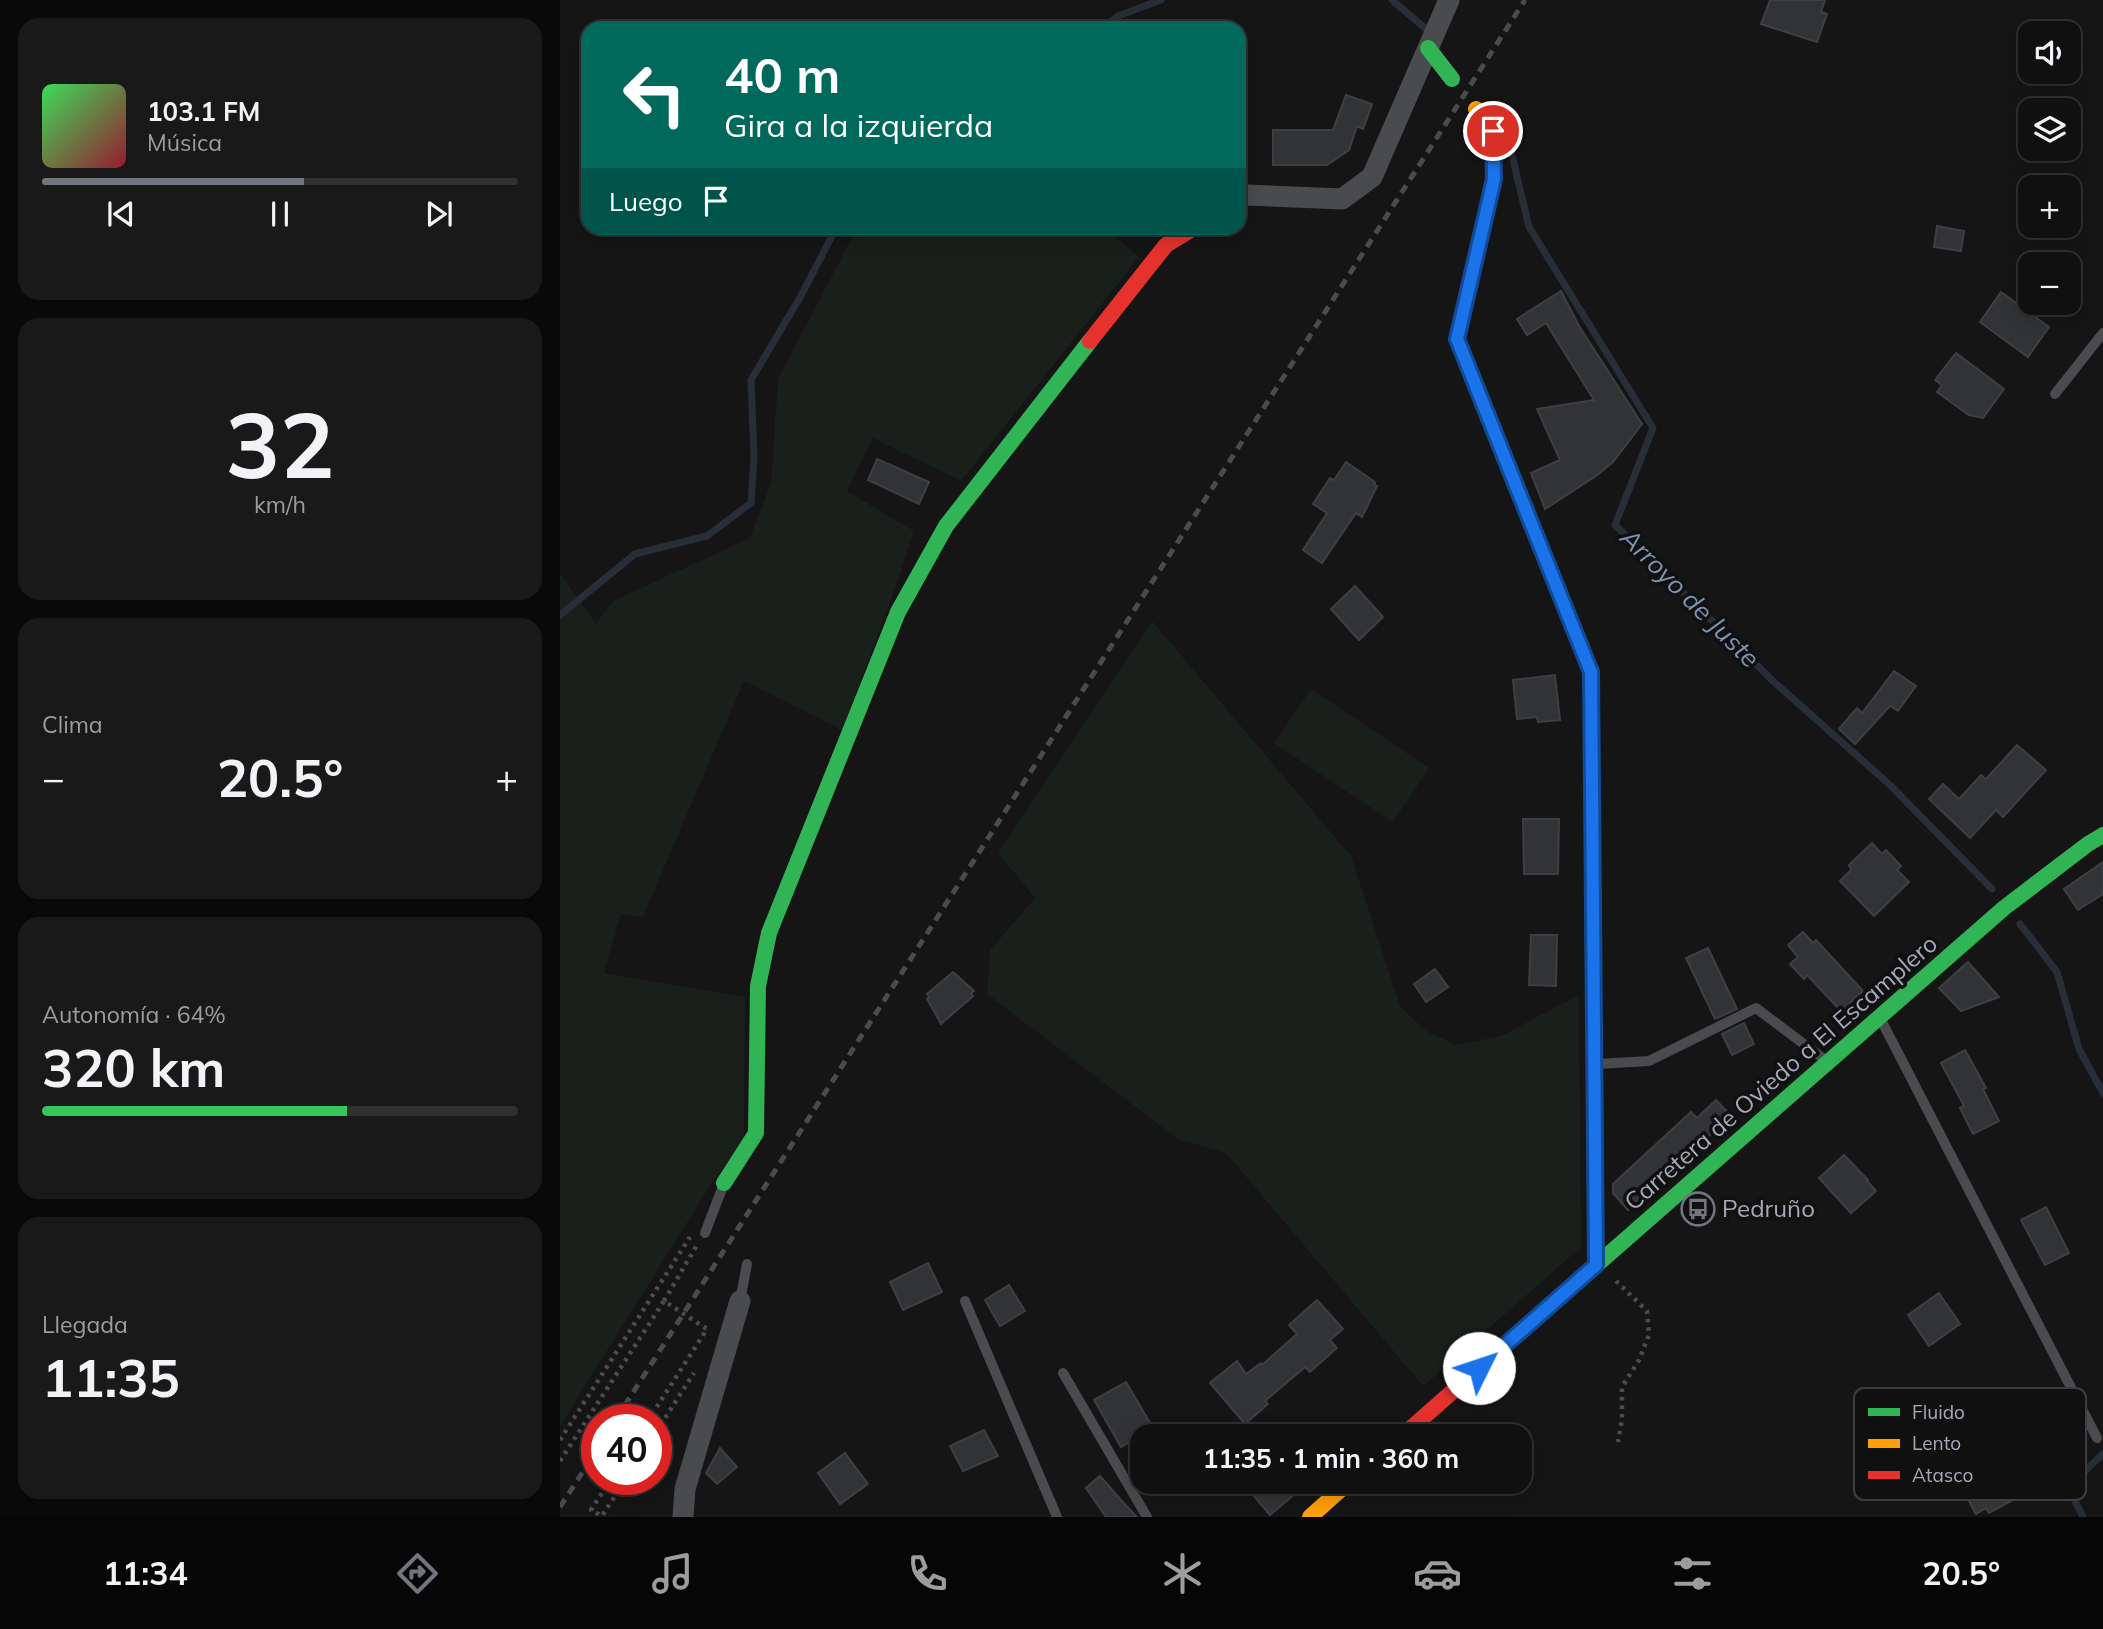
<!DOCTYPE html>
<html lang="es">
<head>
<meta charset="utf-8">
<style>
	body { margin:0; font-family:Mulish,sans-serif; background:#191919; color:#f1f3f6; height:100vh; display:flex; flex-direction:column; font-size:26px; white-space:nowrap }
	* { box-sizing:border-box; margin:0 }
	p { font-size:23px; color:#9c9d9f }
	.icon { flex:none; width:38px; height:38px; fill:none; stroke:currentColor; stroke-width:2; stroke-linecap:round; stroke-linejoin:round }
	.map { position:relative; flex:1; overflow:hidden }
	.panel { display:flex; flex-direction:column; gap:18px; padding:18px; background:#090909; width:560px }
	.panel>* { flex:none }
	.banner { position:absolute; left:21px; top:21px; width:665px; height:214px; border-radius:21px; box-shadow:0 4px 18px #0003,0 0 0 2px #303030; background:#00695c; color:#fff; overflow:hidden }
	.fabs { position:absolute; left:1458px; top:21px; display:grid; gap:14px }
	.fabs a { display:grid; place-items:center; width:63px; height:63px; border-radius:14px; background:#101010; box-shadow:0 4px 18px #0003,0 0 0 2px #303030; font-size:35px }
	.speed { position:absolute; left:21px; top:1404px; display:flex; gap:14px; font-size:35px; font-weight:700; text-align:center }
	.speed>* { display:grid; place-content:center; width:91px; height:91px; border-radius:50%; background:#101010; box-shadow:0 4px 18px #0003,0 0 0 2px #303030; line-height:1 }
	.speed .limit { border:10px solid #d22; background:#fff; color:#111 }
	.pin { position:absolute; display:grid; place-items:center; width:60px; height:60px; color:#fff; margin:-30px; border:4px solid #fff; border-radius:50%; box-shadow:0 2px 7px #0007 }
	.me { position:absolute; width:77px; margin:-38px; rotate:49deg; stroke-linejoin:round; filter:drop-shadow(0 0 5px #0008) }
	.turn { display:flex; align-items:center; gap:24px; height:147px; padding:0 28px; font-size:32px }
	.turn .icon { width:91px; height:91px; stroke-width:2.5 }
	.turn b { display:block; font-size:49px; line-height:60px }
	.then { display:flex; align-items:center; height:66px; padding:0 28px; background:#0003; gap:14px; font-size:26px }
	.big { font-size:52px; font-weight:700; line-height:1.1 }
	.panel .card { flex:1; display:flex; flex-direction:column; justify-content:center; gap:10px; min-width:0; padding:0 24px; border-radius:21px; background:#191919 }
	.panel .dial { align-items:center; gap:0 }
	.dial b { font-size:91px; line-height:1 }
	.song { display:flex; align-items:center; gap:21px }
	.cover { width:84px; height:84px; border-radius:10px; background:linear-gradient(135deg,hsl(130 70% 55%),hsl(350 70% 35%)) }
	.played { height:7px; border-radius:4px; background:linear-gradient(90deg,#73757e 55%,#303030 55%) }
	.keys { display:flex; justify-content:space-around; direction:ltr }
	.heat { display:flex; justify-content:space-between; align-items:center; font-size:38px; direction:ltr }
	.charge { height:10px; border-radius:5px; background:linear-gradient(90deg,#34c759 64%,#303030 0) }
	.trip { position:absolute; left:570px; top:1424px; width:402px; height:70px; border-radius:21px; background:#101010; box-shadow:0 4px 18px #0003,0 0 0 2px #303030; font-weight:700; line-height:70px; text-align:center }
	.menu { display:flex; height:112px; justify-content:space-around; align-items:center; background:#060606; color:#9c9d9f }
	.menu .icon { width:49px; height:49px }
	.menu .on { color:#73757e }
	.menu b { font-size:32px; color:#f1f3f6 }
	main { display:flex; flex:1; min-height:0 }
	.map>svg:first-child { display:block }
	.green { fill:#19201b }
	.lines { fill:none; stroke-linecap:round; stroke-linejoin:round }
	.stream { stroke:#282e38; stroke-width:7 }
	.building { fill:#323336; stroke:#3e3f41; stroke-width:2 }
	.path { stroke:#4b4b50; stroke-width:4.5; stroke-dasharray:3.5 5; stroke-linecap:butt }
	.lane { stroke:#494b4e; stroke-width:10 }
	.street { stroke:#494b4e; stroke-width:21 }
	.fast { stroke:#30b455; stroke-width:16 }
	.slow { stroke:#ff9f0a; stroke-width:16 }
	.jam { stroke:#e5322d; stroke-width:16 }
	.rail { stroke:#494b4e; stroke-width:5; stroke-dasharray:9 7; stroke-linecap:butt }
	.route-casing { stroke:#114b97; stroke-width:18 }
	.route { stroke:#1a73e8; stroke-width:12 }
	.labels { text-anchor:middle; stroke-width:7; stroke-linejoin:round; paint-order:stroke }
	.street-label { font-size:24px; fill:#a6a9b7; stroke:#101011 }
	.poi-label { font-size:24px; fill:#a6a9b7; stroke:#101011; text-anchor:start }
	.water-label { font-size:26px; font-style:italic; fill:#7c93b3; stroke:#101011 }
	.key { fill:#101011; stroke:#3d3e43; stroke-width:2 }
	.key-label { font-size:19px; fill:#a6a9b7 }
</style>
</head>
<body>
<main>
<section class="panel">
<div class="card">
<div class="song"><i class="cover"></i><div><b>103.1 FM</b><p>Música</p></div></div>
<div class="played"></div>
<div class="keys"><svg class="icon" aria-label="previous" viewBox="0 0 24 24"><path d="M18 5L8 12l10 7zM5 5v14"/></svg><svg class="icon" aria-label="pause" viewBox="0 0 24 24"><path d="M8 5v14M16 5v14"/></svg><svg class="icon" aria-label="next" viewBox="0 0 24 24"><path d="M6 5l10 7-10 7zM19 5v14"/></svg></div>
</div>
<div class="card dial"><b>32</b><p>km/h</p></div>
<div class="card"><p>Clima</p>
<div class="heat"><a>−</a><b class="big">20.5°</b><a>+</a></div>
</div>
<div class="card"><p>Autonomía · 64%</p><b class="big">320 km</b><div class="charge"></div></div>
<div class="card"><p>Llegada</p><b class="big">11:35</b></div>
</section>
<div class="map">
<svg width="1543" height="1517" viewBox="0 0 1543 1517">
	<rect width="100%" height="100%" fill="#151515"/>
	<g class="green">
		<polygon points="297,228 545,228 579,257 401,481 313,438 287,491 354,531 335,589 282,730 184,681 83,917 61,914 44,973 185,997 184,1138 148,1189 0,1426 0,573 36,624 53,601 190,538 211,483 218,379"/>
		<polygon points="592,621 791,856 840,1006 866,1031 896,1045 941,1036 1019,995 1021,1247 863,1386 666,1153 618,1139 427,994 430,950 475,898 438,853"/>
		<polygon points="751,689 869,768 833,822 714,743"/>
	</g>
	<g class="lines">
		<g class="stream">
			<polyline points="832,0 866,29"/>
			<polyline points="543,28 558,16 601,0"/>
			<polyline points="946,130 969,227 1093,428 1055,525 1214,682 1330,785 1432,889"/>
			<polyline points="0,615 75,554 147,536 191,503 194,456 191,380 242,294 276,228"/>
			<polyline points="1460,924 1497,972 1519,1049 1543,1093"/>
			<polyline points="1523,1517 1508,1487 1543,1454"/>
		</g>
	</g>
	<g class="building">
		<polygon points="1210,0 1265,0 1261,12 1267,14 1257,42 1201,24"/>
		<polygon points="786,95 812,104 803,129 797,126 789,150 767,165 713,165 713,130 773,130"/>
		<polygon points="1377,226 1404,231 1401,251 1374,247"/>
		<polygon points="1001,291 1019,326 1082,424 1053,462 1036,476 985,509 971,473 1000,460 977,409 1034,400 986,323 967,335 957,319"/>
		<polygon points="1441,292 1489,327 1468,357 1420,322"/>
		<polygon points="1396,353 1444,389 1423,418 1409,415 1377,392 1382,385 1375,380"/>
		<polygon points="317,459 369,482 359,504 308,480"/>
		<polygon points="786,462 815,482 814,484 817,486 802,517 796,513 762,563 743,550 767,513 753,504 770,478 774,480"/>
		<polygon points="795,586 823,617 799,640 771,609"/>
		<polygon points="1334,671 1356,686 1338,711 1330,706 1295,744 1279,729 1297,708 1302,713"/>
		<polygon points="995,675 1000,720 978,722 977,717 957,719 953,680"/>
		<polygon points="1457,745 1486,770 1443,817 1436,810 1410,838 1369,799 1383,784 1399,799 1421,775 1426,779"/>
		<polygon points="963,819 999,819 998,874 964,874"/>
		<polygon points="1312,843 1322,854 1326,850 1341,866 1337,870 1349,882 1314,916 1280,881 1291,870 1289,865"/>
		<polygon points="1543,862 1543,894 1518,910 1504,889"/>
		<polygon points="1243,932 1253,943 1256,940 1303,991 1281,1011 1247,975 1244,979 1230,964 1238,957 1228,945"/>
		<polygon points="971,935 997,935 996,986 969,985"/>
		<polygon points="1148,948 1177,1009 1155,1019 1126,958"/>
		<polygon points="1408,962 1439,997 1401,1011 1379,988"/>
		<polygon points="875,969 888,987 866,1002 854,984"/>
		<polygon points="393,972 414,991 411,993 413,996 381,1024 367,999 369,997 367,994"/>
		<polygon points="1184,1023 1194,1044 1172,1055 1162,1034"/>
		<polygon points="1405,1050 1426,1088 1423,1089 1439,1121 1413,1134 1400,1108 1404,1106 1381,1063"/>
		<polygon points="1156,1100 1171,1116 1068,1210 1053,1193 1053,1184 1131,1112 1137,1118"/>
		<polygon points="1284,1155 1308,1180 1307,1181 1316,1191 1291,1213 1259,1178"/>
		<polygon points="1486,1207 1509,1253 1485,1265 1461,1220"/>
		<polygon points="368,1263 382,1292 343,1310 330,1282"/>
		<polygon points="449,1285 465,1311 440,1326 425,1300"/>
		<polygon points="1379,1293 1400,1324 1369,1346 1348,1315"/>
		<polygon points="757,1300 783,1329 770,1340 777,1348 750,1372 745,1367 705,1401 708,1404 685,1424 650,1383 677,1361 686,1374 701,1363 702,1365 737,1334 729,1325"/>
		<polygon points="566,1382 593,1428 561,1447 534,1400"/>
		<polygon points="424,1430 438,1456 403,1471 390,1446"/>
		<polygon points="160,1448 177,1467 157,1484 146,1473"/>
		<polygon points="285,1453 308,1484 280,1504 258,1473"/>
		<polygon points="1444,1455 1450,1467 1460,1462 1475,1488 1429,1513 1426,1508 1416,1514 1400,1485 1417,1476 1415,1471"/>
		<polygon points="540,1476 561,1500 577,1517 546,1517 526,1488"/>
		<polygon points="682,1482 749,1482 710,1515"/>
	</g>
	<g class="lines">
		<g class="path">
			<polyline points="1056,1281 1087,1311 1089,1335 1079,1360 1062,1387 1062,1419 1058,1442"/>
			<polyline points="104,1301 137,1245"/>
			<polyline points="96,1432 134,1373"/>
			<polyline points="0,1440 130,1237"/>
			<polyline points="0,1461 104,1301 147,1329 89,1419"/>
			<polyline points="51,1479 31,1510 42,1516 66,1479"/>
		</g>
		<g class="lane">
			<polyline points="1495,394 1543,333"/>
			<polyline points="1320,1018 1537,1438"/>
			<polyline points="1037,1064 1089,1061 1196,1008 1265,1060"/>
			<polyline points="145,1233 163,1186"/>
			<polyline points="180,1301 187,1264"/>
			<polyline points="405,1301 497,1517"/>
			<polyline points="503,1373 587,1517"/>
		</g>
		<g class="street">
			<polyline points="679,200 686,195 782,199 812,177 889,0"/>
			<polyline points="123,1517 125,1489 180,1301"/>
		</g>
		<g class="fast">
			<polyline points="868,48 892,79"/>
			<polyline points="984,555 1031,672 1035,1109"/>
			<polyline points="164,1183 196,1133 198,986 209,933 338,612 386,526 530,341"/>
			<polyline points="1025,1275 1444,908 1528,844 1543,835"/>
		</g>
		<g class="slow">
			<polyline points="916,109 933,131 934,179 897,339 984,555"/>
			<polyline points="750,1517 789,1482"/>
		</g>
		<g class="jam">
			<polyline points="530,341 606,245 634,228"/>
			<polyline points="1035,1109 1036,1265"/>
			<polyline points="841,1437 1025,1275"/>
		</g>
		<g class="rail">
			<polyline points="56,1419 965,0"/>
			<polyline points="0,1507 37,1450"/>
		</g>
	</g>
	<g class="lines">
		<defs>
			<polyline id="route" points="919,1368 1036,1265 1031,672 897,339 934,179 933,131"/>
		</defs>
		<use href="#route" class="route-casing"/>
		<use href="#route" class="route"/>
	</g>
	<defs>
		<symbol id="bus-ring" viewBox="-11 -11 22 22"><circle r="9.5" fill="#101011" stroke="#73757e" stroke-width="1.5"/><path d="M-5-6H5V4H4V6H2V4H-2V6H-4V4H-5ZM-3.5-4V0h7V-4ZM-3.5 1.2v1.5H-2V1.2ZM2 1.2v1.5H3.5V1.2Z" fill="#73757e"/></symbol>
	</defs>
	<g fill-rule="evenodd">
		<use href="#bus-ring" x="1119" y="1190" width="38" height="38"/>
	</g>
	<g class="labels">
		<g class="street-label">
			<text transform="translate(1221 1073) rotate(-41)" y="8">Carretera de Oviedo a El Escamplero</text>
		</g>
		<g class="poi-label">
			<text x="1162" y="1217">Pedruño</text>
		</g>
		<g class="water-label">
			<text transform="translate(1130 598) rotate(45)" y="9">Arroyo de Juste</text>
		</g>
	</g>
	<rect x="1294" y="1388" width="232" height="112" rx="10" class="key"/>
	<rect x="1308" y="1408" width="32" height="8" fill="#30b455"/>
	<rect x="1308" y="1439" width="32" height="9" fill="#ff9f0a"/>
	<rect x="1308" y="1471" width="32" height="8" fill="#e5322d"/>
	<g class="key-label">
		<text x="1352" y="1419">Fluido</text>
		<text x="1352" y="1450">Lento</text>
		<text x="1352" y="1482">Atasco</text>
	</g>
</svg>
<div class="fabs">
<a><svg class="icon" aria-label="sound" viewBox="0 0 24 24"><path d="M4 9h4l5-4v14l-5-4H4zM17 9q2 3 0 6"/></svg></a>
<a><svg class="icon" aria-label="layers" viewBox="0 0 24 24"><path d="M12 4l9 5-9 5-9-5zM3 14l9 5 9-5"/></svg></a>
<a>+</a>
<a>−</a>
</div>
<div class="speed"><div class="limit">40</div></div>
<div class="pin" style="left:933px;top:131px;background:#d93025"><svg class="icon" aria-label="arrive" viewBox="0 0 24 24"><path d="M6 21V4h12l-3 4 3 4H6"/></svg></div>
<svg class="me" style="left:919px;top:1368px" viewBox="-20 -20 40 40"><circle r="19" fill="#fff"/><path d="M0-13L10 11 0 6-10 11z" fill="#1a73e8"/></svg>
<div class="trip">11:35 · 1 min · 360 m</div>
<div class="banner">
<div class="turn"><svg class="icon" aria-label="left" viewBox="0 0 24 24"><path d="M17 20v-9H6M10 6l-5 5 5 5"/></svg><div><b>40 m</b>Gira a la izquierda</div></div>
<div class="then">Luego<svg class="icon" aria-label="arrive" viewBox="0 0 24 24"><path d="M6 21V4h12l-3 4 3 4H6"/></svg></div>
</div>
</div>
</main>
<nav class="menu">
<b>11:34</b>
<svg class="icon on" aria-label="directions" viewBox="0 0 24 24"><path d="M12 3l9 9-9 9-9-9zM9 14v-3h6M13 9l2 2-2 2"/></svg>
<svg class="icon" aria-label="music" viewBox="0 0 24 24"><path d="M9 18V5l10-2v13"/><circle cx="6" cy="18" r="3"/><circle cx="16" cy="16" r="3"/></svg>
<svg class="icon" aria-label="phone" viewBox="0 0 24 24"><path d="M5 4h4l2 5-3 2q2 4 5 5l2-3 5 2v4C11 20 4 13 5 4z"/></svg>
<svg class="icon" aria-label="climate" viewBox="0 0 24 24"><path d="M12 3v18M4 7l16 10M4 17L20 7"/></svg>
<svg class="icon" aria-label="car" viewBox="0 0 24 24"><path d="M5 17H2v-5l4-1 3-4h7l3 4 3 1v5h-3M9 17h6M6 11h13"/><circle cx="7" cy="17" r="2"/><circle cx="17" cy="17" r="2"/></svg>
<svg class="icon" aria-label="filters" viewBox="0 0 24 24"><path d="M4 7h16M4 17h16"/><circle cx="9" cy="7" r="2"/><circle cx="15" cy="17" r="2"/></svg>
<b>20.5°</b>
</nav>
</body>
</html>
